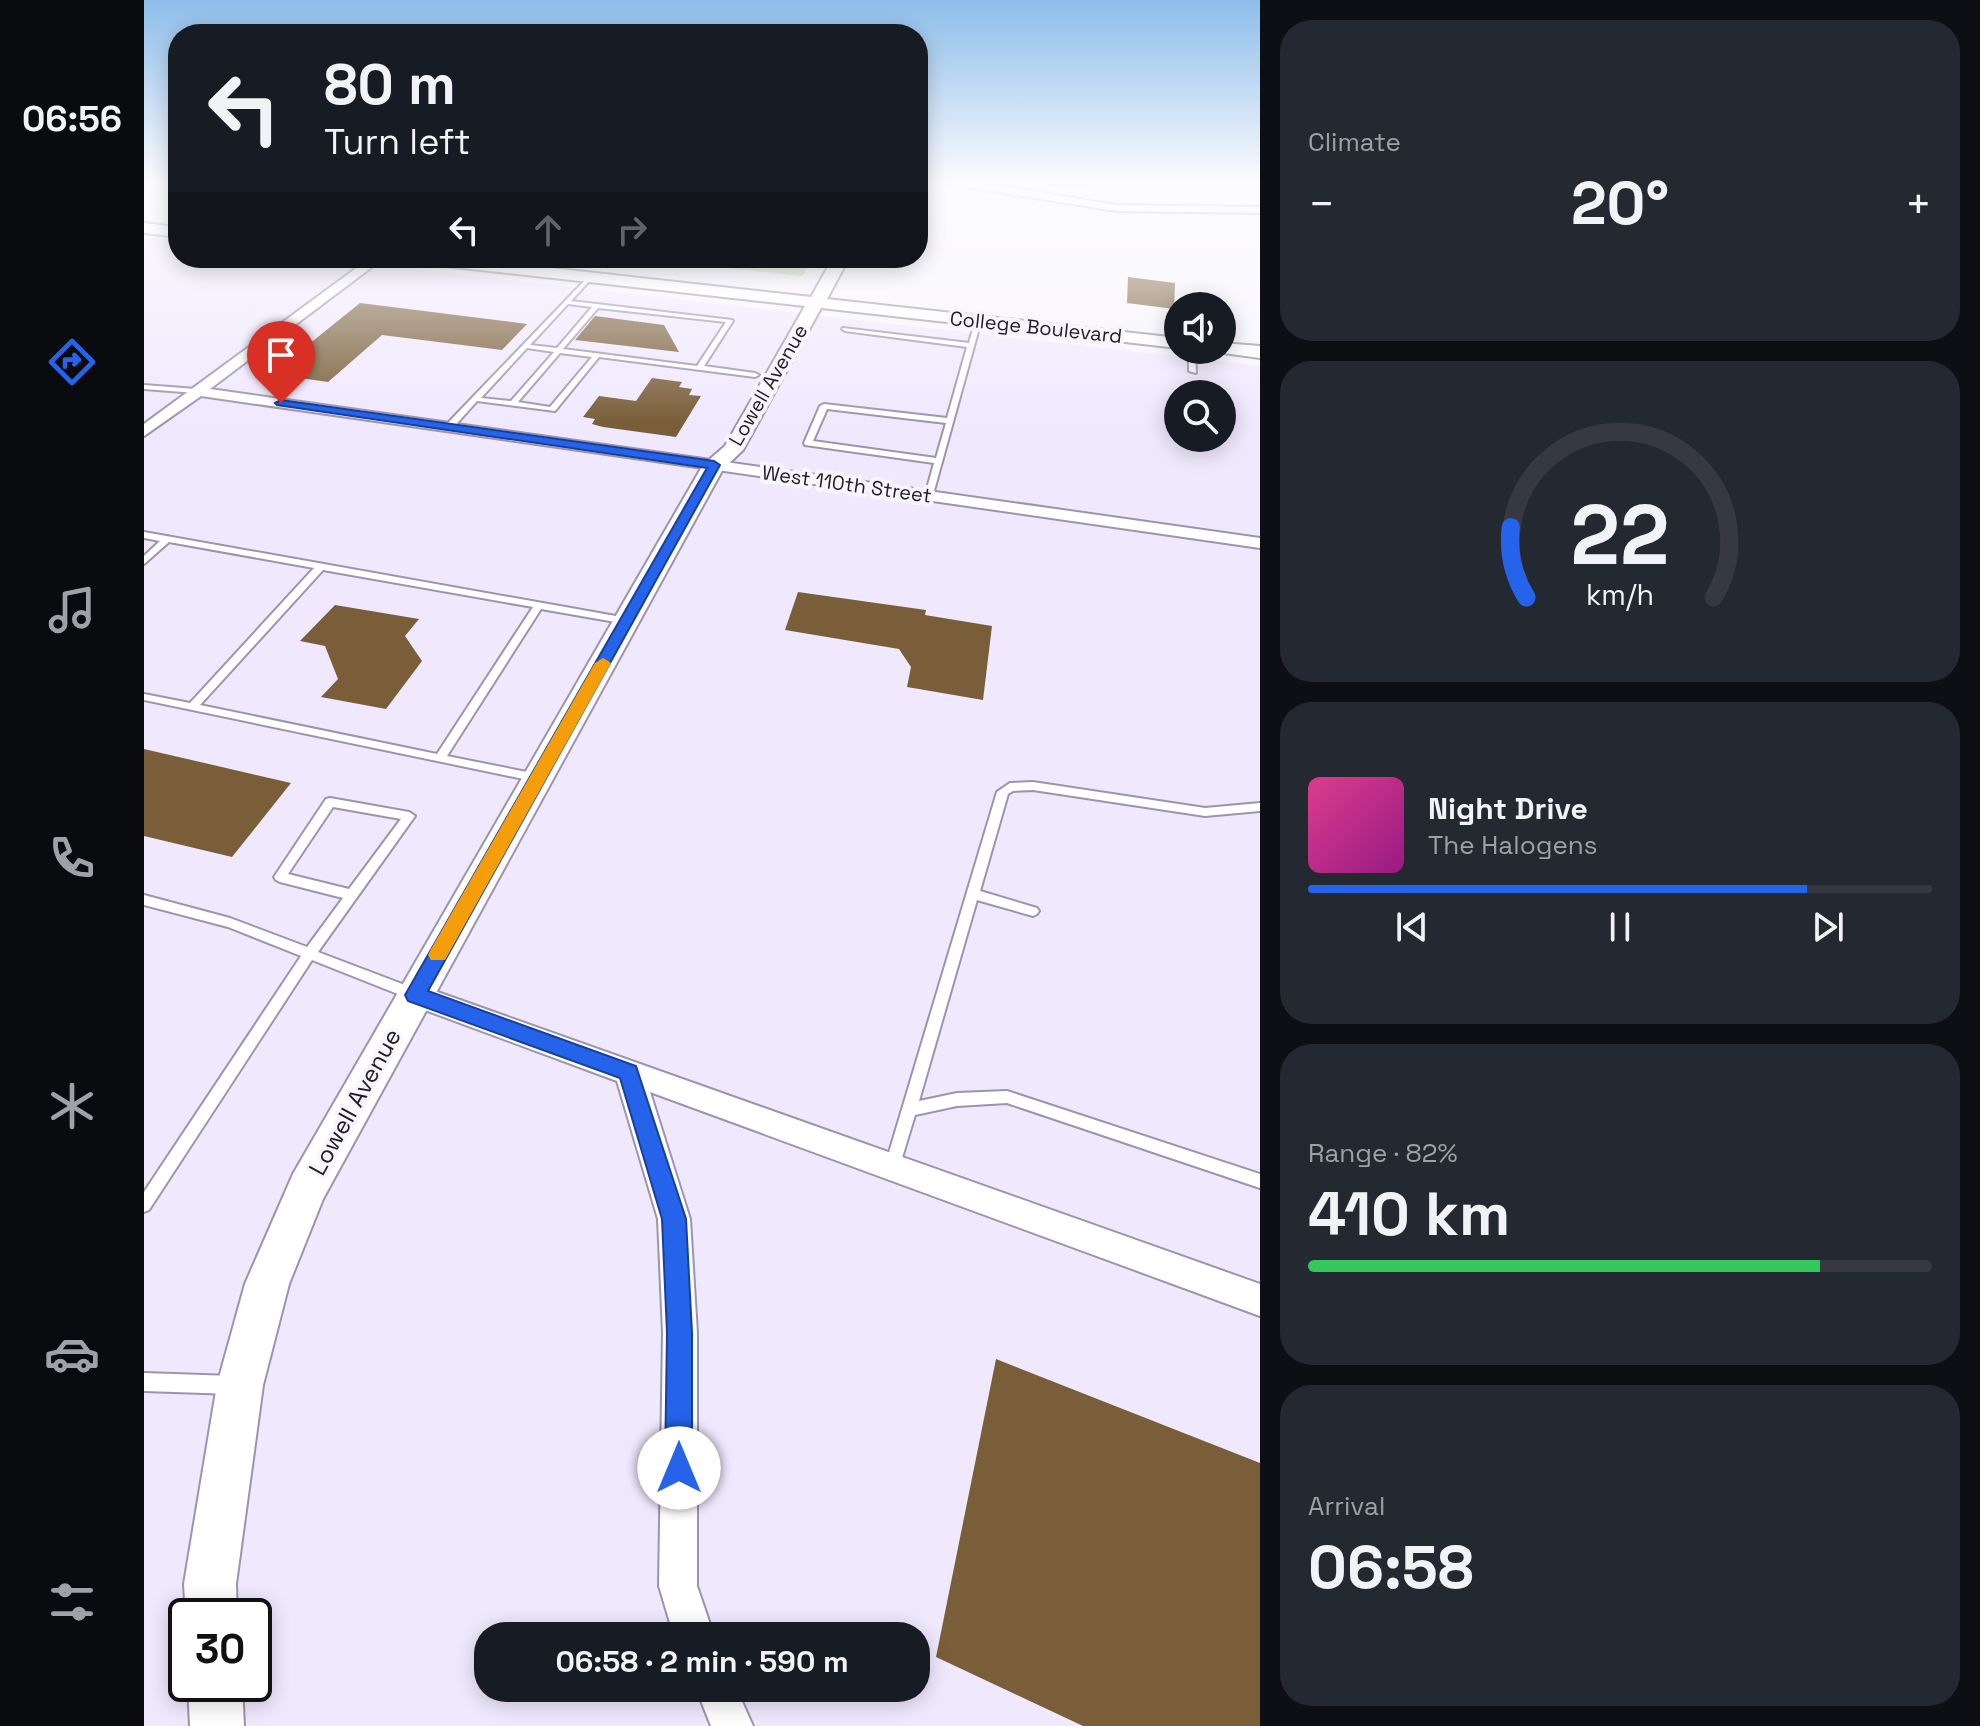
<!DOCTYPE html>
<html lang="en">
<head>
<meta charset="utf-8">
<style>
	body { margin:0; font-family:"Space Grotesk",sans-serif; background:#242831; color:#f1f3f6; height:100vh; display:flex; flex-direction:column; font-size:30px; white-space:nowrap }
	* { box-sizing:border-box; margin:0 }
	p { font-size:26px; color:#9ea1a6 }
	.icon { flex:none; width:44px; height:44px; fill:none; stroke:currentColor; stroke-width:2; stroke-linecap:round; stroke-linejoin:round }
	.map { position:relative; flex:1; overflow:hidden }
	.drawer { display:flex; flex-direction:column; gap:20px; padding:20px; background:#0d0f14; width:720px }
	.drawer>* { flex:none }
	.hud { position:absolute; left:24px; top:24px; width:760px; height:244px; border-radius:32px; box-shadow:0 4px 20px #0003; background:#171b24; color:#f1f3f6; overflow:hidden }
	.controls { position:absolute; left:1020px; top:292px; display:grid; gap:16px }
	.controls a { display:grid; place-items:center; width:72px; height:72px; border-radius:50%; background:#171b24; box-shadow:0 4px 20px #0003; font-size:40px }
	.speed { position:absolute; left:24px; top:1598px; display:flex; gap:16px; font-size:40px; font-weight:700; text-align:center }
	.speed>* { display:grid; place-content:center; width:104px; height:104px; border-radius:50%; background:#171b24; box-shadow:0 4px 20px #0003; line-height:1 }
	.speed .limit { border:4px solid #111; border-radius:12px; background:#fff; color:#111 }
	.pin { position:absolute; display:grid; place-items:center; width:68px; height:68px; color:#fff; margin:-82px -34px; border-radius:50% 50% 50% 0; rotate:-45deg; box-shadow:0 0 8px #0007 }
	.pin .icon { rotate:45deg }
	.me { position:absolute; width:88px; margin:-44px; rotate:0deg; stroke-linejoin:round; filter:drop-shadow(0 0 6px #0008) }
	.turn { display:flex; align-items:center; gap:28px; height:168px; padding:0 24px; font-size:36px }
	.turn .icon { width:104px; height:104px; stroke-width:2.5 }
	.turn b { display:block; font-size:56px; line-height:68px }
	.lanes { display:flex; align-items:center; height:76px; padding:0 24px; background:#0003; justify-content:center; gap:40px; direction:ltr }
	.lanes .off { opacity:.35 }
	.big { font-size:60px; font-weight:600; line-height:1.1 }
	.drawer .widget { flex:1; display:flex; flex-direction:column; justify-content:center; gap:12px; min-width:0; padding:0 28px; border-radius:32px; background:#242831 }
	.drawer .dial { align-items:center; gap:0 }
	.dial svg { height:208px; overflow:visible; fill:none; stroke:#363941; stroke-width:7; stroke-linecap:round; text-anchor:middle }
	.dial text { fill:#f1f3f6; stroke:none }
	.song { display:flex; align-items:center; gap:24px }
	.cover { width:96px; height:96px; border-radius:12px; background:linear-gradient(135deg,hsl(330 70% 55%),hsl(310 70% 35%)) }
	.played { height:8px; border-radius:4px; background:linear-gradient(90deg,#2563eb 80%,#363941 80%) }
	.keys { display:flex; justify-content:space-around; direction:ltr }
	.heat { display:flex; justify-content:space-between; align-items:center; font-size:44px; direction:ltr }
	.charge { height:12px; border-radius:6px; background:linear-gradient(90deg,#34c759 82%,#363941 0) }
	.trip { position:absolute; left:330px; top:1622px; width:456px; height:80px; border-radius:32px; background:#171b24; box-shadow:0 4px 20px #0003; font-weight:600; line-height:80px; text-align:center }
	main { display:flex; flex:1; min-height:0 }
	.tab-bar { display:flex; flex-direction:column; width:144px; justify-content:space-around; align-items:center; background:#090b0e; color:#9ea1a6 }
	.tab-bar .icon { width:56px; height:56px }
	.tab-bar .active { color:#2563eb }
	.tab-bar b { font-size:36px; color:#f1f3f6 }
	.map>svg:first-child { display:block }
	.built { fill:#f0e9fe; fill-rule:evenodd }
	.green { fill:#d0deb4 }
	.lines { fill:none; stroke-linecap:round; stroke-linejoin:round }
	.stream { stroke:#7c96b2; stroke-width:4 }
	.building { fill:#795e39 }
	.lane-casing { stroke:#9c94ad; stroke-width:4 }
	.street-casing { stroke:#9c94ad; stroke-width:4 }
	.secondary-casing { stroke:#9c94ad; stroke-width:4 }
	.lane { fill:#fff; fill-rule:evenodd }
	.street { fill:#fff; fill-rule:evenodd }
	.secondary { fill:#fff; fill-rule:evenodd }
	.route { fill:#2563eb; stroke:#184099; stroke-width:2 }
	.slow { fill:#f59e0b }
	.labels { text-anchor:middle; stroke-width:8; stroke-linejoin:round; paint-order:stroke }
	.far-street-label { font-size:20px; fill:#201c26; stroke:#f8f6fc }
	.street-label { font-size:24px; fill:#201c26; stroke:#f8f6fc }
</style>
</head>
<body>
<main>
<nav class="tab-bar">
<b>06:56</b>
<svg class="icon active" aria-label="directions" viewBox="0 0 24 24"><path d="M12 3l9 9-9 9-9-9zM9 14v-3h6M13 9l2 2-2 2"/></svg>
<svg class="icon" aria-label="music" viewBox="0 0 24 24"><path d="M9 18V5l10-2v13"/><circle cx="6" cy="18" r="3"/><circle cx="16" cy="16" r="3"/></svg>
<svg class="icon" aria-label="phone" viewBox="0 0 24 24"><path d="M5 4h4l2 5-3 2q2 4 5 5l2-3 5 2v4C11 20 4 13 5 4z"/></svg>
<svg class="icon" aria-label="climate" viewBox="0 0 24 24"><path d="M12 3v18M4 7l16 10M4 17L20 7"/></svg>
<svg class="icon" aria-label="car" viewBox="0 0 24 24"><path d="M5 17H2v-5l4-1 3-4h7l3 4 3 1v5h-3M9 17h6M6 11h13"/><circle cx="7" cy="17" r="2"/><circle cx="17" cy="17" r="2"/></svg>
<svg class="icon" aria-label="filters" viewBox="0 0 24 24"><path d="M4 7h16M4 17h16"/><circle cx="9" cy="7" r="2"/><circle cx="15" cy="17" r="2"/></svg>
</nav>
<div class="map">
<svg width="1116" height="1726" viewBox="0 0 1116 1726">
	<rect width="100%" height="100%" fill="#f8f6fc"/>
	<path class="built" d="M 0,238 L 34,242 L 34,258 L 171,258 L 1116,366 L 1116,1726 L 0,1726 ZM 1034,394 L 1078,394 L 1078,438 L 1034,438 ZM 42,1616 L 110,1616 L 110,1684 L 42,1684 ZM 344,1636 L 772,1636 L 772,1688 L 344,1688 Z"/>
	<polygon class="green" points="489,258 669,258 658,276"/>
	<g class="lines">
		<polyline class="stream" points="891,181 904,184 1065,181"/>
	</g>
	<g class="building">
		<polygon points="984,277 1031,283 1030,309 983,303"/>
		<polygon points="216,303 383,324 358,350 238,335 184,382 128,374"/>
		<polygon points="451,316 520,325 535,352 431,340"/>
		<polygon points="508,378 538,382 535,387 548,389 545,395 557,396 532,437 459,427 448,424 451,419 439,417 455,396 492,401"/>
		<polygon points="654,592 782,610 781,615 848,626 839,700 763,687 767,667 755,649 641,630"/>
		<polygon points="191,605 275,619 261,636 278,661 242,709 177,697 194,679 181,646 156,641"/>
		<polygon points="0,749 147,783 88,857 0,836"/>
		<polygon points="852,1359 1116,1463 1116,1726 939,1726 792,1657"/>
	</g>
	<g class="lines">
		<defs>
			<g id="lane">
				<path d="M 446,275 L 448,278 L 427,301 L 588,320 L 589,321 L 560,366 L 611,373 L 615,375 L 611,377 L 455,357 L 411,411 L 333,401 L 308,429 L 302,429 L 302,425 ZM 424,304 L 448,307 L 413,348 L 386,345 ZM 454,308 L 582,322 L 553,366 L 419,349 ZM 383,348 L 410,352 L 367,401 L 337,398 ZM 416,353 L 448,357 L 406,407 L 374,402 Z"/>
				<path d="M 834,319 L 837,321 L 788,498 L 781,496 L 790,463 L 661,445 L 660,443 L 676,406 L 680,404 L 803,418 L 823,347 L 701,331 L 698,329 L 699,328 L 825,343 L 831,321 ZM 683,409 L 802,423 L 792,458 L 669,441 Z"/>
				<polygon points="1045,350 1051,350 1052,373 1045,371"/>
				<polygon points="0,385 52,389 56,391 52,393 0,389"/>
				<path d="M 0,532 L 483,618 L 488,621 L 483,624 L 397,609 L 303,756 L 398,775 L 400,778 L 398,781 L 394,782 L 0,700 L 0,694 L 46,703 L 170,568 L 25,542 L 0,564 L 0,556 L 16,541 L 0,538 ZM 179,570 L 389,607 L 293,754 L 56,705 Z"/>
				<polygon points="889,782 1061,808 1116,803 1116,811 1061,816 889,790 869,791 864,794 836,891 893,908 895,911 893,914 889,916 833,900 775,1101 813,1093 863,1091 1116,1174 1116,1188 863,1103 813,1106 771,1115 754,1171 749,1173 744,1171 741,1166 853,792 866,783"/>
				<path d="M 186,798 L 265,812 L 271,816 L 174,952 L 274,990 L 276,994 L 274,998 L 269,1000 L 168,960 L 5,1210 L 0,1212 L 0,1192 L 157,956 L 84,927 L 0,905 L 0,895 L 86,918 L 163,947 L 199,898 L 136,882 L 132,880 L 130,877 L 182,799 ZM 189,807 L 257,819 L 205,889 L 144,874 Z"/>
				<polygon points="0,1373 89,1376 95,1379 98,1385 95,1391 89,1394 0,1391"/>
			</g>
			<g id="street">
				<polygon points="784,181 858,186 972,205 1116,207 1116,213 972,211"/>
				<polygon points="226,258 240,258 66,389 1116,538 1116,548 57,396 0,436 0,424"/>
				<polygon points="271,984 1116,1284 1116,1316 506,1092 546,1219 553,1333 553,1586 570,1636 530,1636 515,1586 519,1333 514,1219 473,1081 262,1003 258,995 262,987"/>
				<polygon points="552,1688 592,1688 609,1726 567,1726"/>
			</g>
			<g id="secondary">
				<polygon points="0,223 34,227 34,237 0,233"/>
				<polygon points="265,258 316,258 667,297 689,258 705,258 683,299 1034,338 1034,348 677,308 599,450 579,469 179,1199 145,1284 119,1385 92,1584 93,1616 42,1616 42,1618 40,1584 73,1385 101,1284 149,1174 559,465 581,446 661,306 273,263"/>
				<polygon points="1078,343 1116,346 1116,358 1072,352 1078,350"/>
				<polygon points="44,1684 98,1684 100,1726 46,1726"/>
			</g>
		</defs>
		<use href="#lane" class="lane-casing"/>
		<use href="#street" class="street-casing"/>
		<use href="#secondary" class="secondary-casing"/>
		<use href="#lane" class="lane"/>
		<use href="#street" class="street"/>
		<use href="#secondary" class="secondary"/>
	</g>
	<linearGradient id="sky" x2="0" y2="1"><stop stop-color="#8dbdea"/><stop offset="0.43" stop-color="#fcfbfe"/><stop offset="1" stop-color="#fcfbfe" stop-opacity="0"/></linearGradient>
	<rect width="1116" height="423" fill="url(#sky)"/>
	<polygon class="route" points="137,400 570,461 576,465 284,991 492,1066 542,1219 548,1333 548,1468 544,1478 535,1482 525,1478 521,1468 523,1333 518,1219 476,1078 264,1001 261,995 563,468 133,405 131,403"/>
	<polygon class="slow" points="459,658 467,663 301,960 287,960 284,955 287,949 451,663"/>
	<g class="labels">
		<g class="far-street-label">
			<text transform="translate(892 327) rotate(6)" y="7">College Boulevard</text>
			<text transform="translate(624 385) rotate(-60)" y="7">Lowell Avenue</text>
			<text transform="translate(703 484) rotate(8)" y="7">West 110th Street</text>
		</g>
		<g class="street-label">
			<text transform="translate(211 1102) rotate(-61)" y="8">Lowell Avenue</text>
		</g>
	</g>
</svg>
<div class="controls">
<a><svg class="icon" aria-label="sound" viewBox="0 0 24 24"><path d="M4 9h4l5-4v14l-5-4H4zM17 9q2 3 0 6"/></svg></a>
<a><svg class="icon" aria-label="search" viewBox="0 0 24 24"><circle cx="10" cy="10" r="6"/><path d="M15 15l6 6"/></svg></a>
</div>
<div class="speed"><div class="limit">30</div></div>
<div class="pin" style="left:137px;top:403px;background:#d93025"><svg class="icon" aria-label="arrive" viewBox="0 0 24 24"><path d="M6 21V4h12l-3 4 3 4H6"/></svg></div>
<svg class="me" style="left:535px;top:1468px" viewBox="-20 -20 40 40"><circle r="19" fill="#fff"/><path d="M0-13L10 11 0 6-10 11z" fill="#2563eb"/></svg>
<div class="trip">06:58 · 2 min · 590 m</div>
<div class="hud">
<div class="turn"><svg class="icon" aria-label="left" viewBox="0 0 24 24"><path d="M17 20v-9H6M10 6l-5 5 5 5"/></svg><div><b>80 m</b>Turn left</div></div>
<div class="lanes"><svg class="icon" aria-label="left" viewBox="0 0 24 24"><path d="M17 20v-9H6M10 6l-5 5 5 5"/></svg><svg class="icon off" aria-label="ahead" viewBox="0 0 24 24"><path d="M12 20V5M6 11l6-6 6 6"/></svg><svg class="icon off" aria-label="right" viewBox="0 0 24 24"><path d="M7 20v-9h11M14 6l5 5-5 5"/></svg></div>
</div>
</div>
<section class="drawer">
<div class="widget"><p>Climate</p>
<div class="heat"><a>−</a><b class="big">20°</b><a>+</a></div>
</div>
<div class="widget dial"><svg viewBox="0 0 100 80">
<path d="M14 69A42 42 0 1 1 86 69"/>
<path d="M14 69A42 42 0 0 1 8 42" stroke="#2563eb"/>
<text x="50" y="56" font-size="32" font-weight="700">22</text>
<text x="50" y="72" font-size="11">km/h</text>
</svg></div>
<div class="widget">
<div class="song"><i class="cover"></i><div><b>Night Drive</b><p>The Halogens</p></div></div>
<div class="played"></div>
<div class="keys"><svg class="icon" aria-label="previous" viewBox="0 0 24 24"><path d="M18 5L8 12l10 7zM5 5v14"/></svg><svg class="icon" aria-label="pause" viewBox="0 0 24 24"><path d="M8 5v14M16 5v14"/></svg><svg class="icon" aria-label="next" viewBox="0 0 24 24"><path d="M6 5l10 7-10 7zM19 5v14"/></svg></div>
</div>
<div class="widget"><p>Range · 82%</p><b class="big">410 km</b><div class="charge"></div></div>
<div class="widget"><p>Arrival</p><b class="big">06:58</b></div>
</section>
</main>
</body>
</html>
